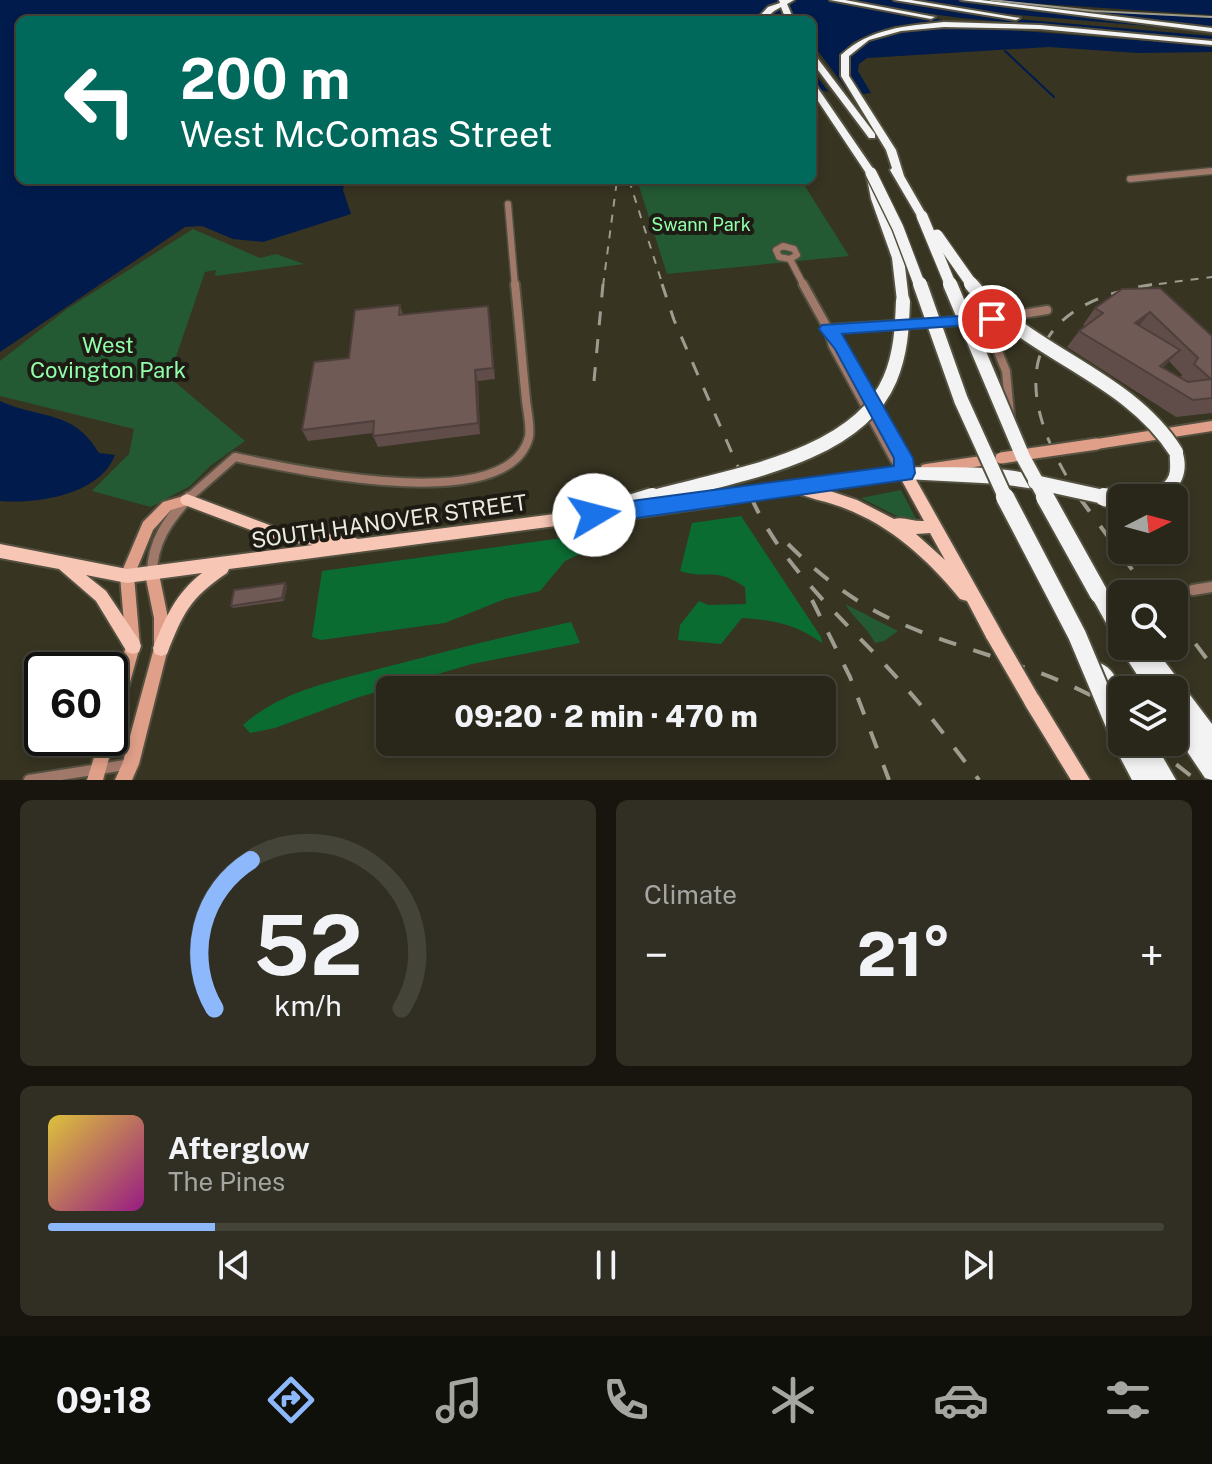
<!DOCTYPE html>
<html lang="en">
<head>
<meta charset="utf-8">
<style>
	body { margin:0; font-family:"Public Sans",sans-serif; background:#312f23; color:#f1f3f6; height:100vh; display:flex; flex-direction:column; font-size:30px; white-space:nowrap }
	* { box-sizing:border-box; margin:0 }
	p { font-size:26px; color:#a5a5a2 }
	.icon { flex:none; width:44px; height:44px; fill:none; stroke:currentColor; stroke-width:2; stroke-linecap:round; stroke-linejoin:round }
	.map { position:relative; height:780px; overflow:hidden }
	.sheet { display:flex; flex-direction:column; gap:20px; padding:20px; background:#17150e; flex:1 }
	.sheet>* { flex:none }
	.guide { position:absolute; left:16px; top:16px; width:800px; height:168px; border-radius:12px; box-shadow:0 4px 12px #0003,0 0 0 2px #454439; background:#00695c; color:#fff; overflow:hidden }
	.needle { width:52px; rotate:84deg }
	.fabs { position:absolute; left:1108px; top:484px; display:grid; gap:16px }
	.fabs a { display:grid; place-items:center; width:80px; height:80px; border-radius:12px; background:#29271a; box-shadow:0 4px 12px #0003,0 0 0 2px #454439; font-size:40px }
	.speed { position:absolute; left:24px; top:652px; display:flex; gap:16px; font-size:40px; font-weight:700; text-align:center }
	.speed>* { display:grid; place-content:center; width:104px; height:104px; border-radius:50%; background:#29271a; box-shadow:0 4px 12px #0003,0 0 0 2px #454439; line-height:1 }
	.speed .limit { border:4px solid #111; border-radius:12px; background:#fff; color:#111 }
	.pin { position:absolute; display:grid; place-items:center; width:68px; height:68px; color:#fff; margin:-34px; border:4px solid #fff; border-radius:50%; box-shadow:0 2px 8px #0007 }
	.me { position:absolute; width:88px; margin:-44px; rotate:82deg; stroke-linejoin:round; filter:drop-shadow(0 0 6px #0008) }
	.turn { display:flex; align-items:center; gap:28px; height:168px; padding:0 32px; font-size:36px }
	.turn .icon { width:104px; height:104px; stroke-width:2.5 }
	.turn b { display:block; font-size:56px; line-height:68px }
	.big { font-size:60px; font-weight:800; line-height:1.1 }
	.sheet .card { flex:1; display:flex; flex-direction:column; justify-content:center; gap:12px; min-width:0; padding:0 28px; border-radius:12px; background:#312f23 }
	.sheet .dial { align-items:center; gap:0 }
	.dial svg { height:208px; overflow:visible; fill:none; stroke:#454439; stroke-width:7; stroke-linecap:round; text-anchor:middle }
	.dial text { fill:#f1f3f6; stroke:none }
	.song { display:flex; align-items:center; gap:24px }
	.cover { width:96px; height:96px; border-radius:12px; background:linear-gradient(135deg,hsl(50 70% 55%),hsl(310 70% 35%)) }
	.played { height:8px; border-radius:4px; background:linear-gradient(90deg,#8db9fc 15%,#454439 15%) }
	.keys { display:flex; justify-content:space-around; direction:ltr }
	.heat { display:flex; justify-content:space-between; align-items:center; font-size:44px; direction:ltr }
	.sheet .tiles { flex:1; display:grid; gap:20px; grid-template-columns:1fr 1fr }
	.card:last-child { grid-column:span 2 }
	.trip { position:absolute; left:376px; top:676px; width:460px; height:80px; border-radius:12px; background:#29271a; box-shadow:0 4px 12px #0003,0 0 0 2px #454439; font-weight:800; line-height:80px; text-align:center }
	.dock { display:flex; height:128px; justify-content:space-around; align-items:center; background:#10100a; color:#a5a5a2 }
	.dock .icon { width:56px; height:56px }
	.dock .on { color:#8db9fc }
	.dock b { font-size:36px; color:#f1f3f6 }
	.map>svg:first-child { display:block }
	.green { fill:#235a33 }
	.forest { fill:#0b6c32 }
	.water { fill:#011b4c }
	.pier { fill:#373422 }
	.lines { fill:none; stroke-linecap:round; stroke-linejoin:round }
	.stream { stroke:#011b4c; stroke-width:2 }
	.street-far2-casing { stroke:#545140; stroke-width:9 }
	.street-far1-casing { stroke:#545140; stroke-width:12 }
	.street-casing { stroke:#545140; stroke-width:14 }
	.secondary-casing { stroke:#545140; stroke-width:4 }
	.primary-casing { stroke:#545140; stroke-width:4 }
	.highway-casing { stroke:#545140; stroke-width:4 }
	.street-far2 { stroke:#a1796a; stroke-width:6 }
	.street-far1 { stroke:#a1796a; stroke-width:8 }
	.street { stroke:#a1796a; stroke-width:10 }
	.secondary { fill:#df9f88; fill-rule:evenodd }
	.primary { fill:#f8c6b4; fill-rule:evenodd }
	.highway { fill:#f3f3f3; fill-rule:evenodd }
	.tram { stroke:#9e9c8e; stroke-width:2 }
	.rail-far2 { stroke:#9e9c8e; stroke-width:2; stroke-dasharray:8 8; stroke-linecap:butt }
	.rail-far1 { stroke:#9e9c8e; stroke-width:3; stroke-dasharray:14 14; stroke-linecap:butt }
	.rail { stroke:#9e9c8e; stroke-width:4; stroke-dasharray:18 18; stroke-linecap:butt }
	.secondary-bridge-casing { stroke:#545140; stroke-width:15; stroke-linecap:butt }
	.primary-bridge-far1-casing { stroke:#545140; stroke-width:16; stroke-linecap:butt }
	.primary-bridge-casing { stroke:#545140; stroke-width:20; stroke-linecap:butt }
	.highway-bridge-far2-casing { stroke:#545140; stroke-width:14; stroke-linecap:butt }
	.highway-bridge-far1-casing { stroke:#545140; stroke-width:18; stroke-linecap:butt }
	.highway-bridge-casing { stroke:#545140; stroke-width:22; stroke-linecap:butt }
	.secondary-bridge { stroke:#df9f88; stroke-width:11 }
	.primary-bridge-far1 { stroke:#f8c6b4; stroke-width:12 }
	.primary-bridge { stroke:#f8c6b4; stroke-width:16 }
	.highway-bridge-far2 { stroke:#f3f3f3; stroke-width:11 }
	.highway-bridge-far1 { stroke:#f3f3f3; stroke-width:14 }
	.highway-bridge { stroke:#f3f3f3; stroke-width:18 }
	.wall { fill:#604d49; fill-rule:evenodd }
	.shaded-wall { fill:#4e3f3c }
	.building { fill:#705a55; stroke:#4e3f3c; stroke-width:2; fill-rule:evenodd }
	.route { fill:#1a73e8; stroke:#114b97; stroke-width:2 }
	.labels { text-anchor:middle; stroke-width:8; stroke-linejoin:round; paint-order:stroke }
	.far-park-label { font-size:18px; fill:#90feab; stroke:#1d1b13 }
	.park-label { font-size:22px; fill:#90feab; stroke:#1d1b13 }
	.street-label { font-size:22px; fill:#ecebe0; stroke:#1d1b13 }
</style>
</head>
<body>
<div class="map">
<svg width="1212" height="780" viewBox="0 0 1212 780">
	<rect width="100%" height="100%" fill="#373422"/>
	<g class="green">
		<polygon points="637,180 801,180 849,256 667,274"/>
		<polygon points="193,229 260,258 276,254 304,264 215,276 216,270 205,272 169,377 245,441 210,466 190,486 151,507 92,491 129,454 134,429 0,396 0,361 67,309"/>
		<polygon points="901,490 917,521 905,520 861,498"/>
		<path d="M 845,604 L 898,631 L 884,641 L 875,643 C 867,627 854,619 845,604 Z"/>
	</g>
	<g class="forest">
		<path d="M 741,516 L 821,637 L 822,643 C 795,624 774,620 742,618 L 721,644 L 678,640 L 680,625 L 699,601 L 708,605 L 746,604 L 745,587 C 714,566 709,580 680,571 L 692,523 Z"/>
		<polygon points="584,535 598,537 593,548 565,561 540,591 505,599 445,623 321,640 312,637 322,571"/>
		<path d="M 571,622 L 580,643 L 472,664 L 356,698 L 275,728 L 250,733 L 243,725 C 283,689 339,680 390,666 C 450,650 510,635 571,622 Z"/>
	</g>
	<g class="water">
		<path d="M 0,0 L 1212,0 L 1212,52 L 1138,53 L 1049,47 L 867,58 L 859,64 L 858,71 L 871,93 C 848,96 833,96 812,86 L 812,20 L 20,20 L 20,180 L 345,180 L 343,190 L 351,214 L 263,242 L 233,239 L 202,226 L 185,227 L 0,352 Z"/>
		<path d="M 0,401 C 42,420 73,409 99,453 L 115,455 C 100,495 37,504 0,501 Z"/>
	</g>
	<g class="pier">
		<polygon points="826,0 961,18 1212,41 1212,46 933,24 873,36 851,52 847,60 849,77 862,98 849,100 834,99 812,70 812,43 854,99 840,66 843,53 853,42 894,26 949,21"/>
		<polygon points="890,0 984,12 1207,31 956,0 972,0 1212,28 1212,36 981,16"/>
		<polygon points="982,0 1212,15 1212,18 1087,11"/>
	</g>
	<g class="lines">
		<polyline class="stream" points="1005,51 1054,97"/>
		<defs>
			<g id="street-far2">
				<polyline points="1130,179 1212,171"/>
				<polyline points="508,204 515,286"/>
				<polygon points="783,246 794,249 797,255 790,259 779,257 776,250"/>
				<polyline points="790,259 804,286"/>
			</g>
			<g id="street-far1">
				<polyline points="803,284 828,329 833,346 894,459 905,473"/>
				<polyline points="985,320 1006,371 1010,415"/>
				<polyline points="828,329 992,319 1047,310"/>
				<polyline points="831,333 841,345 903,458 905,472"/>
				<path d="M 187,499 L 235,457 C 293,469 508,518 529,437 C 531,427 527,411 526,400 C 522,361 519,322 515,284"/>
			</g>
			<g id="street">
				<path d="M 152,574 C 152,542 168,520 189,497"/>
				<polyline points="1193,590 1212,587"/>
				<polyline points="29,780 131,764"/>
			</g>
			<g id="secondary">
				<polygon points="1212,421 1212,431 1097,449 1093,447 1091,444 1093,441 1097,439"/>
				<polygon points="995,454 999,456 1001,459 999,462 995,464 926,474 922,473 920,469 922,465 926,464"/>
				<polygon points="187,495 191,496 193,500 191,504 171,510 153,530 134,576 140,646 103,780 87,780 100,738 110,738 110,703 126,646 120,576 143,522 163,502"/>
				<polygon points="152,568 157,570 159,574 168,618 168,648 139,764 132,780 115,780 123,762 154,648 154,618 145,574 147,570"/>
			</g>
			<g id="primary">
				<path d="M 905,467 L 910,469 L 1000,629 L 1002,635 L 1000,641 L 994,643 L 988,641 L 967,601 L 960,599 C 922,552 877,514 818,500 C 811,498 801,494 794,493 C 783,493 774,498 763,495 L 761,491 L 763,487 L 768,485 ZM 901,479 L 924,521 C 914,522 903,516 894,519 L 857,500 L 824,489 ZM 930,533 L 945,560 L 916,534 Z"/>
				<path d="M 187,494 L 280,529 L 353,537 L 358,539 L 594,509 L 599,511 L 601,515 L 599,519 L 594,521 L 229,569 L 227,573 C 190,598 183,613 167,654 L 161,656 L 155,654 L 153,648 C 165,618 176,593 202,573 L 127,583 L 86,575 L 106,591 L 139,640 L 141,646 L 139,652 L 133,654 L 127,652 L 96,601 L 59,569 L 0,558 L 0,544 L 127,569 L 313,545 L 280,541 L 182,504 L 180,500 L 182,496 Z"/>
				<polygon points="1031,691 1037,693 1090,780 1071,780 1025,705 1023,699 1025,693"/>
			</g>
			<g id="highway">
				<polygon points="779,0 794,0 787,4 794,20 786,20 781,7 774,11 764,20 756,20 768,7 780,3"/>
				<polygon points="830,0 845,0 935,17 931,19"/>
				<polygon points="894,0 911,0 1020,18 1016,20"/>
				<polygon points="961,0 981,0 1212,28 1212,32"/>
				<path d="M 944,22 L 1040,25 L 1212,41 L 1212,45 L 1040,29 L 944,27 L 901,31 L 869,40 L 849,56 L 849,76 L 896,150 L 904,176 L 927,216 L 922,219 L 917,216 L 890,170 L 892,168 L 886,150 L 841,76 L 841,55 C 870,28 906,26 944,22 Z"/>
				<polygon points="812,55 815,55 875,134 875,138 869,138 812,62"/>
				<polygon points="812,83 815,84 876,173 881,199 904,258 909,301 907,304 899,304 897,301 892,258 871,199 866,173 812,92"/>
				<path d="M 1176,446 L 1181,448 C 1189,467 1184,485 1167,498 L 1145,498 C 1151,489 1165,486 1169,475 C 1172,466 1168,456 1171,448 Z"/>
				<path d="M 905,467 C 947,468 1001,464 1041,477 L 1043,482 L 1041,487 L 1035,489 L 1001,484 L 905,479 L 900,478 L 897,473 L 900,468 Z"/>
				<path d="M 1099,586 C 1120,595 1122,622 1122,642 L 1115,639 L 1090,594 L 1093,588 Z"/>
				<polygon points="1122,643 1122,646 1153,646 1212,724 1212,780 1205,778 1174,732 1174,690 1147,690 1123,653 1121,646"/>
				<path d="M 1100,663 C 1122,672 1122,700 1122,720 L 1115,717 L 1090,673 L 1093,666 Z"/>
				<polygon points="1122,732 1122,742 1154,742 1176,780 1132,780 1112,742 1115,735"/>
			</g>
		</defs>
		<use href="#street-far2" class="street-far2-casing"/>
		<use href="#street-far1" class="street-far1-casing"/>
		<use href="#street" class="street-casing"/>
		<use href="#secondary" class="secondary-casing"/>
		<use href="#primary" class="primary-casing"/>
		<use href="#highway" class="highway-casing"/>
		<use href="#street-far2" class="street-far2"/>
		<use href="#street-far1" class="street-far1"/>
		<use href="#street" class="street"/>
		<use href="#secondary" class="secondary"/>
		<use href="#primary" class="primary"/>
		<use href="#highway" class="highway"/>
		<polyline class="tram" points="991,0 1094,11 1212,17"/>
		<g class="rail-far2">
			<polyline points="629,180 663,286"/>
			<polyline points="603,286 617,180"/>
			<polyline points="1143,286 1212,277"/>
		</g>
		<g class="rail-far1">
			<polyline points="662,284 674,320 752,499"/>
			<polyline points="594,381 603,284"/>
			<path d="M 1081,499 C 1010,394 1014,304 1156,284"/>
		</g>
		<g class="rail">
			<path d="M 751,497 C 785,574 853,626 906,688 C 932,717 955,749 979,780"/>
			<polyline points="1079,497 1150,594"/>
			<path d="M 788,544 C 821,577 859,606 902,624 C 976,656 1054,668 1122,714"/>
			<polyline points="812,600 850,677 889,780"/>
			<polyline points="1174,615 1212,666"/>
			<polyline points="1148,742 1196,780"/>
		</g>
		<defs>
			<polyline id="secondary-bridge" points="1001,458 1097,444"/>
			<polyline id="primary-bridge-far1" points="710,499 768,491"/>
			<g id="primary-bridge">
				<polyline points="633,510 724,497"/>
				<polyline points="994,635 1031,699"/>
			</g>
			<g id="highway-bridge-far2">
				<polyline points="871,173 898,228 920,286"/>
				<polyline points="922,216 951,286"/>
				<polyline points="937,235 973,286"/>
			</g>
			<g id="highway-bridge-far1">
				<polyline points="920,284 961,400 1006,499"/>
				<polyline points="950,284 1023,457 1046,499"/>
				<path d="M 971,284 C 1027,354 1127,374 1176,452"/>
				<polyline points="1035,482 1113,499"/>
				<path d="M 646,499 C 721,477 856,461 890,379 C 901,353 902,328 903,301"/>
			</g>
			<g id="highway-bridge">
				<polyline points="1005,497 1077,635 1122,742"/>
				<polyline points="1045,497 1099,594"/>
				<polyline points="1104,497 1122,501"/>
				<polyline points="594,515 652,497"/>
			</g>
		</defs>
		<use href="#secondary-bridge" class="secondary-bridge-casing"/>
		<use href="#primary-bridge-far1" class="primary-bridge-far1-casing"/>
		<use href="#primary-bridge" class="primary-bridge-casing"/>
		<use href="#highway-bridge-far2" class="highway-bridge-far2-casing"/>
		<use href="#highway-bridge-far1" class="highway-bridge-far1-casing"/>
		<use href="#highway-bridge" class="highway-bridge-casing"/>
		<use href="#secondary-bridge" class="secondary-bridge"/>
		<use href="#primary-bridge-far1" class="primary-bridge-far1"/>
		<use href="#primary-bridge" class="primary-bridge"/>
		<use href="#highway-bridge-far2" class="highway-bridge-far2"/>
		<use href="#highway-bridge-far1" class="highway-bridge-far1"/>
		<use href="#highway-bridge" class="highway-bridge"/>
	</g>
	<g class="wall">
		<path d="M 1122,289 L 1212,336 L 1212,413 L 1176,417 L 1067,347 L 1079,331 L 1085,326 L 1083,325 L 1095,308 ZM 1169,361 L 1182,375 L 1180,378 L 1163,368 Z"/>
		<polygon points="400,305 403,315 488,306 490,317 495,379 478,381 480,434 378,447 373,436 373,433 308,441 302,430"/>
		<polygon points="285,583 287,586 284,601 233,608 231,606"/>
	</g>
	<g class="shaded-wall">
		<polygon points="488,306 490,317 495,379 493,368"/>
		<polygon points="1150,312 1137,329 1135,323"/>
		<polygon points="1180,350 1164,367 1153,376 1160,366"/>
		<polygon points="475,370 478,381 480,434 478,423"/>
		<polygon points="285,583 287,586 284,601 282,598"/>
	</g>
	<g class="building">
		<path d="M 1160,288 L 1212,336 L 1212,398 L 1193,400 L 1079,331 L 1103,313 L 1095,308 L 1122,289 ZM 1150,312 L 1198,358 L 1194,364 L 1211,379 L 1188,382 L 1160,366 L 1180,350 L 1135,323 Z"/>
		<polygon points="400,305 399,315 488,306 493,368 475,370 478,423 373,436 374,421 302,430 314,362 349,358 355,310"/>
		<polygon points="285,583 282,598 231,606 234,590"/>
	</g>
	<polygon class="route" points="992,314 1000,319 997,323 842,334 913,458 915,473 912,479 594,524 587,522 584,515 587,508 594,506 894,466 894,458 835,349 819,329 822,325"/>
	<g class="labels">
		<g class="far-park-label">
			<text x="701" y="231">Swann Park</text>
		</g>
		<g class="park-label">
			<text x="108" y="353">West<tspan x="108" dy="25">Covington Park</tspan></text>
		</g>
		<g class="street-label">
			<text transform="translate(389 521) rotate(-8)" y="8">SOUTH HANOVER STREET</text>
		</g>
	</g>
</svg>
<div class="fabs">
<a><svg class="needle" viewBox="-14 -14 28 28"><path d="M0-13l5 13h-10z" fill="#e53935"/><path d="M0 13l5-13h-10z" fill="#a5a5a2"/></svg></a>
<a><svg class="icon" aria-label="search" viewBox="0 0 24 24"><circle cx="10" cy="10" r="6"/><path d="M15 15l6 6"/></svg></a>
<a><svg class="icon" aria-label="layers" viewBox="0 0 24 24"><path d="M12 4l9 5-9 5-9-5zM3 14l9 5 9-5"/></svg></a>
</div>
<div class="speed"><div class="limit">60</div></div>
<div class="pin" style="left:992px;top:319px;background:#d93025"><svg class="icon" aria-label="arrive" viewBox="0 0 24 24"><path d="M6 21V4h12l-3 4 3 4H6"/></svg></div>
<svg class="me" style="left:594px;top:515px" viewBox="-20 -20 40 40"><circle r="19" fill="#fff"/><path d="M0-13L10 11 0 6-10 11z" fill="#1a73e8"/></svg>
<div class="trip">09:20 · 2 min · 470 m</div>
<div class="guide">
<div class="turn"><svg class="icon" aria-label="left" viewBox="0 0 24 24"><path d="M17 20v-9H6M10 6l-5 5 5 5"/></svg><div><b>200 m</b>West McComas Street</div></div>
</div>
</div>
<section class="sheet">
<div class="tiles">
<div class="card dial"><svg viewBox="0 0 100 80">
<path d="M14 69A42 42 0 1 1 86 69"/>
<path d="M14 69A42 42 0 0 1 28 12" stroke="#8db9fc"/>
<text x="50" y="56" font-size="32" font-weight="700">52</text>
<text x="50" y="72" font-size="11">km/h</text>
</svg></div>
<div class="card"><p>Climate</p>
<div class="heat"><a>−</a><b class="big">21°</b><a>+</a></div>
</div>
<div class="card">
<div class="song"><i class="cover"></i><div><b>Afterglow</b><p>The Pines</p></div></div>
<div class="played"></div>
<div class="keys"><svg class="icon" aria-label="previous" viewBox="0 0 24 24"><path d="M18 5L8 12l10 7zM5 5v14"/></svg><svg class="icon" aria-label="pause" viewBox="0 0 24 24"><path d="M8 5v14M16 5v14"/></svg><svg class="icon" aria-label="next" viewBox="0 0 24 24"><path d="M6 5l10 7-10 7zM19 5v14"/></svg></div>
</div>
</div>
</section>
<nav class="dock">
<b>09:18</b>
<svg class="icon on" aria-label="directions" viewBox="0 0 24 24"><path d="M12 3l9 9-9 9-9-9zM9 14v-3h6M13 9l2 2-2 2"/></svg>
<svg class="icon" aria-label="music" viewBox="0 0 24 24"><path d="M9 18V5l10-2v13"/><circle cx="6" cy="18" r="3"/><circle cx="16" cy="16" r="3"/></svg>
<svg class="icon" aria-label="phone" viewBox="0 0 24 24"><path d="M5 4h4l2 5-3 2q2 4 5 5l2-3 5 2v4C11 20 4 13 5 4z"/></svg>
<svg class="icon" aria-label="climate" viewBox="0 0 24 24"><path d="M12 3v18M4 7l16 10M4 17L20 7"/></svg>
<svg class="icon" aria-label="car" viewBox="0 0 24 24"><path d="M5 17H2v-5l4-1 3-4h7l3 4 3 1v5h-3M9 17h6M6 11h13"/><circle cx="7" cy="17" r="2"/><circle cx="17" cy="17" r="2"/></svg>
<svg class="icon" aria-label="filters" viewBox="0 0 24 24"><path d="M4 7h16M4 17h16"/><circle cx="9" cy="7" r="2"/><circle cx="15" cy="17" r="2"/></svg>
</nav>
</body>
</html>
